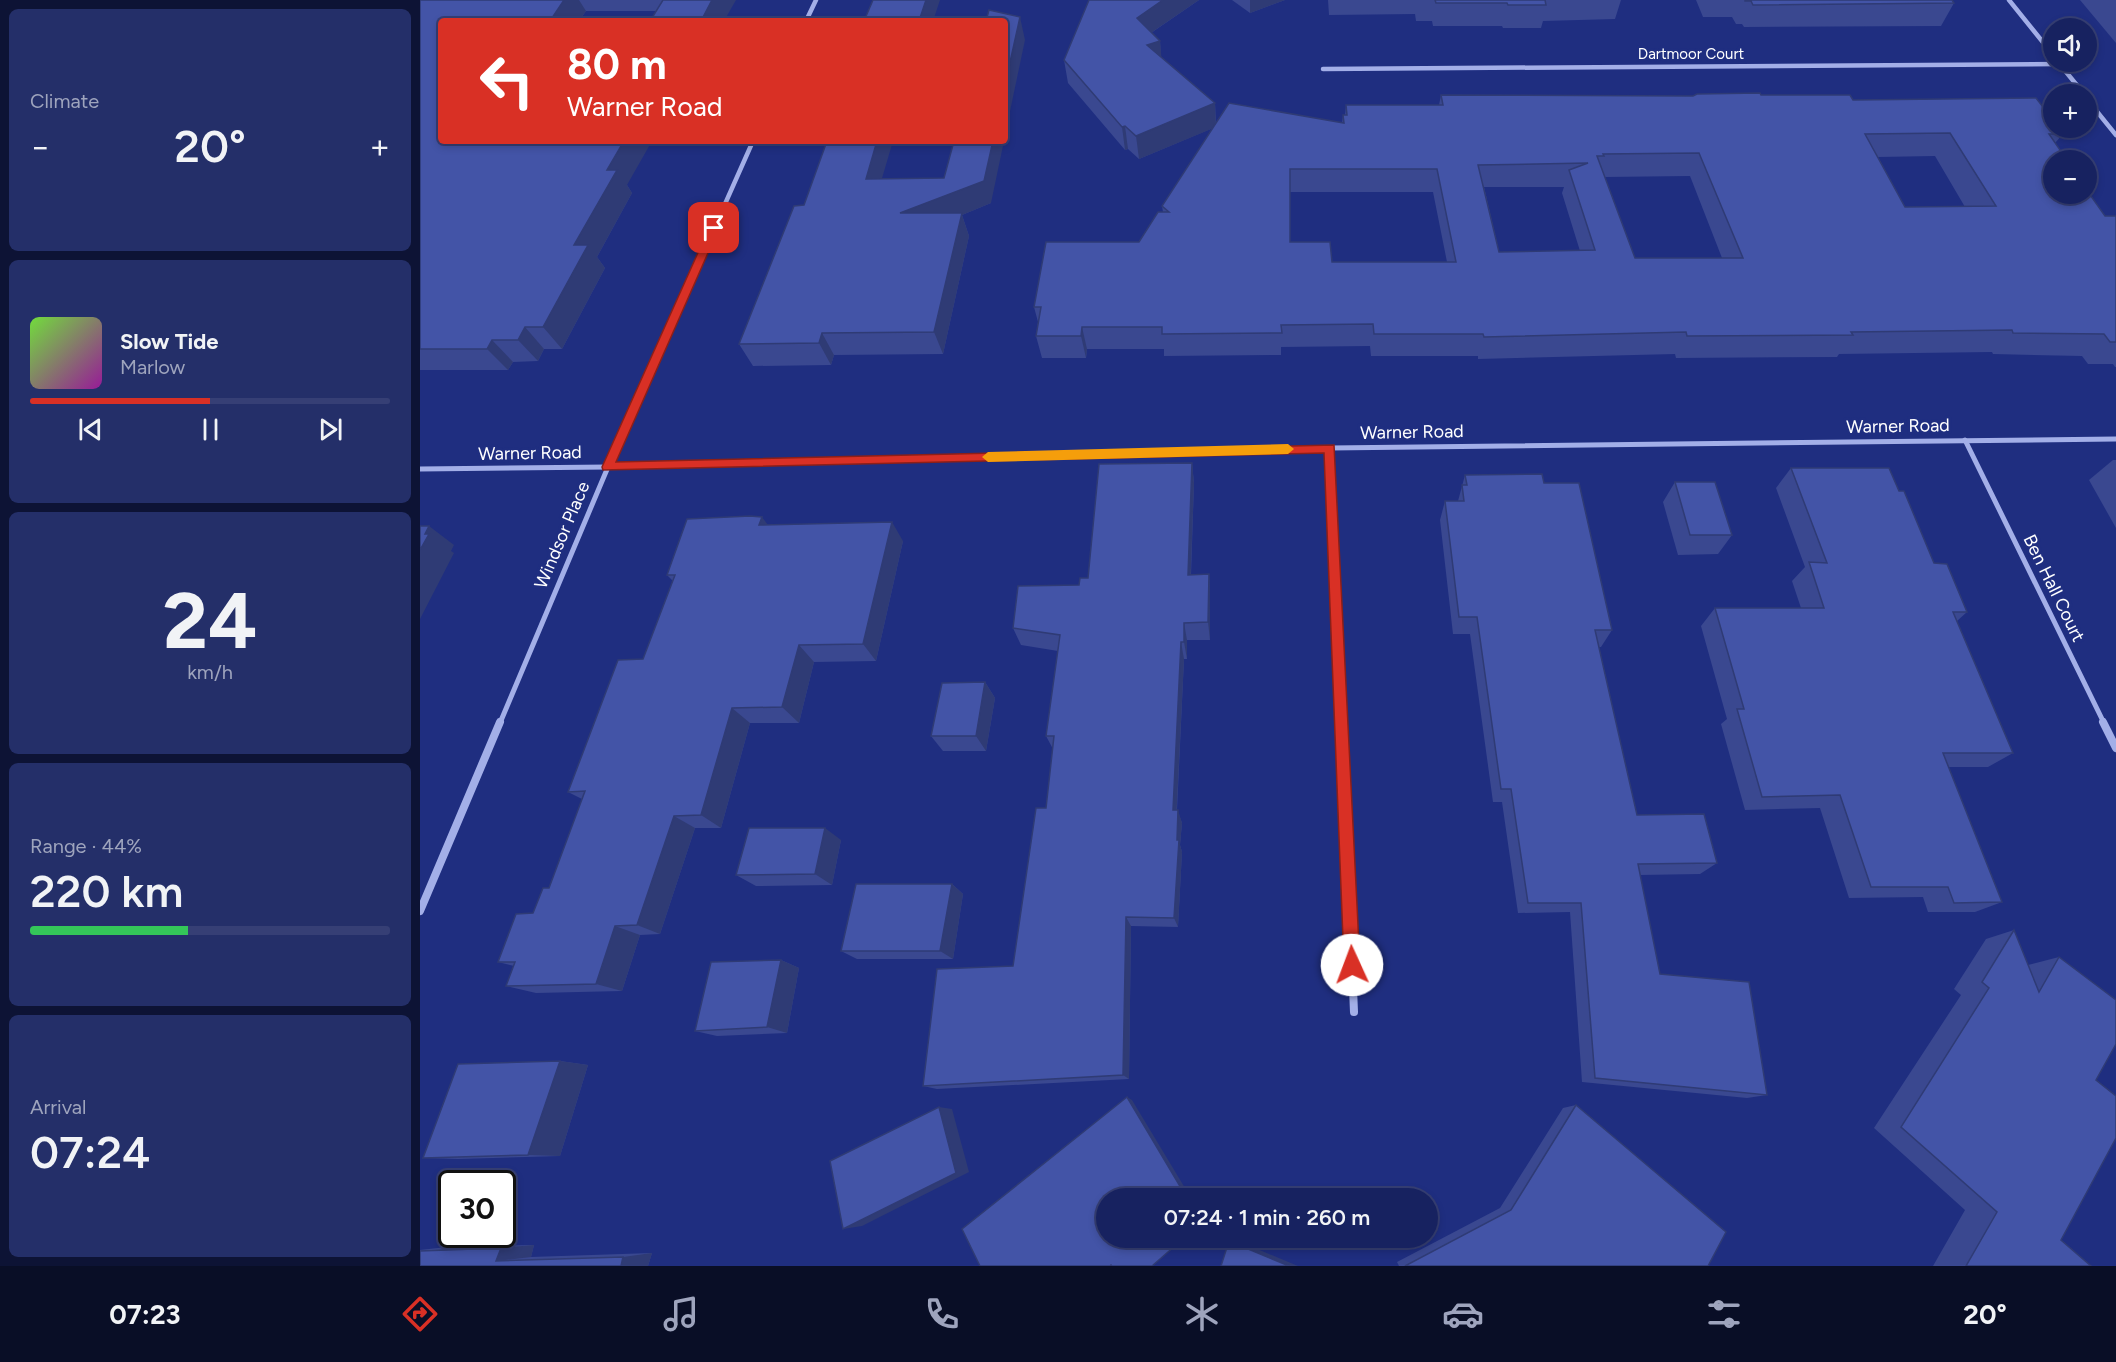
<!DOCTYPE html>
<html lang="en">
<head>
<meta charset="utf-8">
<style>
	body { margin:0; font-family:Figtree,sans-serif; background:#242f69; color:#f1f3f6; height:100vh; display:flex; flex-direction:column; font-size:22px; white-space:nowrap }
	* { box-sizing:border-box; margin:0 }
	p { font-size:20px; color:#9ea4bd }
	.icon { flex:none; width:33px; height:33px; fill:none; stroke:currentColor; stroke-width:2; stroke-linecap:round; stroke-linejoin:round }
	.map { position:relative; flex:1; overflow:hidden }
	.sheet { display:flex; flex-direction:column; gap:9px; padding:9px; background:#0d1335; width:420px }
	.sheet>* { flex:none }
	.guide { position:absolute; left:18px; top:18px; width:570px; height:126px; border-radius:6px; box-shadow:0 3px 9px #0003,0 0 0 2px #363f75; background:#d93025; color:#fff; overflow:hidden }
	.tools { position:absolute; left:1623px; top:18px; display:grid; gap:12px }
	.tools a { display:grid; place-items:center; width:54px; height:54px; border-radius:50%; background:#172260; box-shadow:0 3px 9px #0003,0 0 0 2px #363f75; font-size:30px }
	.speed { position:absolute; left:18px; top:1170px; display:flex; gap:12px; font-size:30px; font-weight:700; text-align:center }
	.speed>* { display:grid; place-content:center; width:78px; height:78px; border-radius:50%; background:#172260; box-shadow:0 3px 9px #0003,0 0 0 2px #363f75; line-height:1 }
	.speed .limit { border:3px solid #111; border-radius:9px; background:#fff; color:#111 }
	.pin { position:absolute; display:grid; place-items:center; width:51px; height:51px; color:#fff; margin:-26px; border-radius:12px; box-shadow:0 3px 9px #0006 }
	.me { position:absolute; width:66px; margin:-33px; rotate:358deg; stroke-linejoin:round; filter:drop-shadow(0 0 4px #0008) }
	.turn { display:flex; align-items:center; gap:21px; height:126px; padding:0 30px; font-size:27px }
	.turn .icon { width:78px; height:78px; stroke-width:2.5 }
	.turn b { display:block; font-size:42px; line-height:51px }
	.big { font-size:45px; font-weight:600; line-height:1.1 }
	.sheet .widget { flex:1; display:flex; flex-direction:column; justify-content:center; gap:9px; min-width:0; padding:0 21px; border-radius:9px; background:#242f69 }
	.sheet .dial { align-items:center; gap:0 }
	.dial b { font-size:78px; line-height:1 }
	.song { display:flex; align-items:center; gap:18px }
	.cover { width:72px; height:72px; border-radius:9px; background:linear-gradient(135deg,hsl(100 70% 55%),hsl(300 70% 35%)) }
	.played { height:6px; border-radius:3px; background:linear-gradient(90deg,#d93025 50%,#363f75 50%) }
	.keys { display:flex; justify-content:space-around; direction:ltr }
	.heat { display:flex; justify-content:space-between; align-items:center; font-size:33px; direction:ltr }
	.charge { height:9px; border-radius:4px; background:linear-gradient(90deg,#34c759 44%,#363f75 0) }
	.trip { position:absolute; left:676px; top:1188px; width:342px; height:60px; border-radius:30px; background:#172260; box-shadow:0 3px 9px #0003,0 0 0 2px #363f75; font-weight:600; line-height:60px; text-align:center }
	.tab-bar { display:flex; height:96px; justify-content:space-around; align-items:center; background:#090e26; color:#9ea4bd }
	.tab-bar .icon { width:42px; height:42px }
	.tab-bar .selected { color:#d93025 }
	.tab-bar b { font-size:27px; color:#f1f3f6 }
	main { display:flex; flex:1; min-height:0 }
	.map>svg:first-child { display:block }
	.lines { fill:none; stroke-linecap:round; stroke-linejoin:round }
	.street-far2 { stroke:#a3afe8; stroke-width:4.5 }
	.street-far1 { stroke:#a3afe8; stroke-width:5 }
	.street { stroke:#a3afe8; stroke-width:8 }
	.wall { fill:#3a4890; fill-rule:evenodd }
	.shaded-wall { fill:#2f3b75 }
	.building { fill:#4354a7; stroke:#2f3b75; stroke-width:1.5; fill-rule:evenodd }
	.route { fill:#d93025; stroke:#8d1f18; stroke-width:1.5 }
	.slow { fill:#f59e0b }
	.labels { text-anchor:middle; stroke-width:6; stroke-linejoin:round; paint-order:stroke }
	.far-street-label { font-size:15px; fill:#fff; stroke:#1f2e80 }
	.street-label { font-size:18px; fill:#fff; stroke:#1f2e80 }
</style>
</head>
<body>
<main>
<section class="sheet">
<div class="widget"><p>Climate</p>
<div class="heat"><a>−</a><b class="big">20°</b><a>+</a></div>
</div>
<div class="widget">
<div class="song"><i class="cover"></i><div><b>Slow Tide</b><p>Marlow</p></div></div>
<div class="played"></div>
<div class="keys"><svg class="icon" aria-label="previous" viewBox="0 0 24 24"><path d="M18 5L8 12l10 7zM5 5v14"/></svg><svg class="icon" aria-label="pause" viewBox="0 0 24 24"><path d="M8 5v14M16 5v14"/></svg><svg class="icon" aria-label="next" viewBox="0 0 24 24"><path d="M6 5l10 7-10 7zM19 5v14"/></svg></div>
</div>
<div class="widget dial"><b>24</b><p>km/h</p></div>
<div class="widget"><p>Range · 44%</p><b class="big">220 km</b><div class="charge"></div></div>
<div class="widget"><p>Arrival</p><b class="big">07:24</b></div>
</section>
<div class="map">
<svg width="1696" height="1266" viewBox="0 0 1696 1266">
	<rect width="100%" height="100%" fill="#1f2e80"/>
	<g class="lines">
		<g class="street-far2">
			<polyline points="1589,0 1634,56"/>
			<polyline points="386,21 396,0"/>
			<polyline points="1638,62 1664,94"/>
			<polyline points="903,69 1639,64"/>
			<polyline points="1666,98 1696,135"/>
			<polyline points="257,312 333,141"/>
		</g>
		<g class="street-far1">
			<polyline points="1545,440 1684,723"/>
			<polyline points="910,448 922,723"/>
			<polyline points="0,469 188,467 910,448 1696,439"/>
			<polyline points="80,723 188,467 258,310"/>
		</g>
		<g class="street">
			<polyline points="922,722 934,1012"/>
			<polyline points="1683,722 1696,748"/>
			<polyline points="0,911 80,722"/>
		</g>
	</g>
	<g class="wall">
		<polygon points="0,0 316,0 237,11 166,11 159,21 21,21 207,185 212,193 177,257 185,268 142,349 124,349 118,361 93,362 88,370 0,370"/>
		<path d="M 669,0 L 779,0 L 731,33 L 740,41 L 741,57 L 795,103 L 796,123 L 922,123 L 923,115 L 925,115 L 926,105 L 1019,105 L 1021,95 L 1273,96 L 1341,95 L 1433,100 L 1643,134 L 1635,143 L 1685,216 L 1696,216 L 1696,367 L 1695,367 L 1693,364 L 1668,364 L 1662,356 L 1573,354 L 1572,352 L 1419,354 L 1417,357 L 1256,358 L 1255,354 L 1058,359 L 1058,356 L 951,356 L 950,346 L 861,347 L 861,355 L 744,356 L 744,349 L 667,349 L 666,358 L 622,358 L 616,336 L 618,322 L 614,307 L 719,242 L 743,212 L 742,206 L 793,128 L 719,159 L 708,149 L 705,150 L 648,83 L 644,60 ZM 1515,156 L 1545,207 L 1485,207 L 1458,157 ZM 1270,176 L 1302,258 L 1215,258 L 1185,177 ZM 1064,187 L 1144,187 L 1142,193 L 1160,251 L 1079,252 ZM 870,192 L 1013,192 L 1027,262 L 912,262 L 870,242 Z"/>
		<polygon points="812,0 865,0 830,13"/>
		<polygon points="908,0 1201,0 1195,19 1123,21 1121,28 1083,28 1082,26 1013,26 1012,21 996,21 995,14 909,15"/>
		<polygon points="1276,0 1532,0 1534,3 1521,26 1324,27 1322,24 1316,24 1312,17 1283,17"/>
		<polygon points="1660,0 1696,0 1696,43"/>
		<polygon points="462,179 571,203 542,215 549,236 523,354 414,355 411,365 333,366 319,344 384,205"/>
		<polygon points="1693,460 1696,460 1696,528 1669,480"/>
		<polygon points="772,463 774,483 771,575 789,574 790,592 790,640 767,640 767,659 764,659 757,810 762,823 760,845 762,852 758,927 711,926 709,1079 517,1089 503,1086 593,966 626,808 633,749 626,736 638,651 601,645 593,628 659,585 668,578"/>
		<polygon points="1371,468 1514,563 1547,612 1537,621 1593,753 1568,767 1528,767 1582,902 1555,912 1508,912 1503,897 1429,898 1400,808 1325,810 1301,724 1307,719 1281,626 1295,608 1381,608 1372,581 1385,567 1356,488"/>
		<polygon points="1045,475 1124,483 1192,630 1181,647 1179,647 1217,815 1297,863 1280,874 1220,875 1240,974 1347,1095 1327,1098 1162,1082 1150,912 1098,913 1082,802 1073,802 1050,634 1033,634 1020,520 1025,501 1038,501"/>
		<polygon points="1255,482 1312,535 1298,554 1258,555 1243,502"/>
		<polygon points="348,525 483,541 456,661 394,662 379,723 330,723 301,828 275,828 240,934 220,935 202,991 116,993 86,986 94,966 78,962 113,913 129,888 162,799 148,792 223,659 253,581 247,575"/>
		<polygon points="565,682 575,698 566,751 523,751 511,736"/>
		<polygon points="421,840 412,885 336,886 316,875"/>
		<polygon points="532,884 543,894 533,959 437,959 421,951"/>
		<polygon points="1594,930 1608,965 1639,957 1676,1080 1641,1240 1671,1266 1513,1266 1545,1210 1454,1128 1541,995 1534,989 1566,939"/>
		<polygon points="361,960 379,968 367,1033 297,1036 275,1031"/>
		<polygon points="140,1061 168,1065 140,1156 38,1159 3,1158"/>
		<polygon points="1156,1105 1288,1266 979,1266 977,1262 1080,1208 1143,1108"/>
		<polygon points="114,1245 111,1257 232,1253 228,1266 0,1266 0,1250 27,1247"/>
	</g>
	<g class="shaded-wall">
		<polygon points="144,0 159,0 166,11 159,21 130,21"/>
		<polygon points="292,0 316,0 304,21 281,21"/>
		<polygon points="506,0 520,0 513,21 499,21"/>
		<polygon points="743,0 779,0 719,41 717,18"/>
		<polygon points="830,0 865,0 830,13"/>
		<polygon points="600,17 605,40 585,135 585,85"/>
		<polygon points="740,41 742,64 727,45"/>
		<polygon points="795,103 796,127 719,159 716,136"/>
		<polygon points="705,126 708,149 705,150 702,127"/>
		<polygon points="204,141 232,141 207,185 212,193 177,257 185,268 142,349 123,327 154,245 187,170"/>
		<polygon points="457,141 473,141 455,202 446,179"/>
		<polygon points="573,141 584,141 571,203 542,215 549,236 523,354 514,332 480,213"/>
		<polygon points="105,327 124,349 118,361 98,340"/>
		<polygon points="662,327 667,349 666,358 661,336"/>
		<polygon points="402,333 414,355 411,365 399,343"/>
		<polygon points="72,340 93,362 88,370 67,349"/>
		<polygon points="772,463 774,483 770,593 768,575"/>
		<polygon points="342,517 357,537 339,525"/>
		<polygon points="472,522 483,541 456,661 443,644"/>
		<polygon points="9,526 34,545 31,551 34,553 0,619 0,550 5,534"/>
		<polygon points="789,574 790,592 790,640 788,622"/>
		<polygon points="764,623 767,640 767,659 764,642"/>
		<polygon points="761,642 764,659 756,823 753,810"/>
		<polygon points="379,645 394,662 379,723 362,707"/>
		<polygon points="565,682 575,698 566,751 556,736"/>
		<polygon points="312,708 330,723 301,828 281,815"/>
		<polygon points="758,810 762,823 760,845 762,852 758,927 754,918"/>
		<polygon points="254,816 275,828 240,934 217,925"/>
		<polygon points="405,828 421,840 412,885 395,874"/>
		<polygon points="532,884 543,894 533,959 520,951"/>
		<polygon points="706,917 711,926 709,1079 703,1075"/>
		<polygon points="195,926 220,935 202,991 176,984"/>
		<polygon points="361,960 379,968 367,1033 347,1027"/>
		<polygon points="140,1061 168,1065 140,1156 108,1155"/>
		<polygon points="707,1097 712,1100 771,1198 767,1198"/>
		<polygon points="519,1107 532,1109 549,1172 442,1226 423,1229"/>
		<polygon points="811,1238 878,1266 869,1266 809,1241"/>
		<polygon points="114,1245 111,1257 76,1261 81,1248"/>
		<polygon points="232,1253 228,1266 201,1266 203,1257"/>
	</g>
	<g class="building">
		<polygon points="0,0 144,0 130,21 21,21 21,141 204,141 187,170 197,170 154,245 168,245 123,327 105,327 98,340 72,340 67,349 0,349"/>
		<polygon points="243,0 292,0 281,21 230,21"/>
		<polygon points="453,0 506,0 499,21 444,21"/>
		<polygon points="669,0 743,0 717,18 740,41 727,45 795,103 716,136 705,126 702,127 644,60"/>
		<polygon points="1015,0 1125,0 1126,5 1088,5 1087,3 1016,3"/>
		<polygon points="1325,0 1532,0 1534,3 1333,5 1331,1 1325,1"/>
		<polygon points="569,10 600,17 585,85 585,21 566,21"/>
		<path d="M 1340,93 L 1341,95 L 1430,95 L 1433,100 L 1616,98 L 1634,121 L 1634,128 L 1638,128 L 1643,134 L 1629,134 L 1647,160 L 1634,160 L 1634,194 L 1666,194 L 1666,189 L 1685,216 L 1696,216 L 1696,342 L 1690,342 L 1684,334 L 1593,333 L 1592,330 L 1431,332 L 1433,335 L 1267,336 L 1266,332 L 1064,337 L 1063,334 L 954,334 L 953,324 L 861,325 L 862,333 L 742,334 L 742,327 L 662,327 L 661,336 L 616,336 L 621,307 L 614,307 L 626,242 L 719,242 L 738,212 L 749,212 L 742,206 L 809,103 L 924,123 L 923,115 L 927,115 L 926,105 L 1023,105 L 1021,95 L 1273,96 L 1277,94 ZM 1530,133 L 1576,206 L 1485,207 L 1445,134 ZM 1279,153 L 1323,258 L 1215,258 L 1177,156 L 1184,156 L 1183,154 ZM 1168,163 L 1149,170 L 1175,250 L 1079,252 L 1058,165 ZM 870,169 L 1017,169 L 1036,262 L 912,262 L 910,242 L 870,242 Z"/>
		<polygon points="407,141 457,141 446,179 524,178 534,141 573,141 564,181 480,213 542,213 514,332 402,333 399,343 319,344 374,206 384,205"/>
		<polygon points="772,463 768,575 789,574 788,622 764,623 764,642 761,642 753,810 758,810 757,840 759,840 754,918 706,917 703,1075 503,1086 517,969 593,966 616,808 626,808 634,736 626,736 640,635 593,628 598,586 659,585 660,578 668,578 679,464"/>
		<polygon points="1371,468 1469,468 1479,491 1484,491 1514,563 1527,564 1547,612 1533,612 1593,753 1523,753 1582,902 1534,903 1528,887 1451,887 1420,795 1342,797 1317,709 1324,709 1295,608 1404,608 1389,562 1407,563"/>
		<polygon points="1122,474 1124,483 1159,483 1192,630 1175,630 1217,815 1284,814 1297,863 1218,864 1240,974 1329,982 1347,1095 1175,1078 1161,903 1108,903 1091,789 1081,789 1057,617 1039,617 1025,501 1044,501 1042,485 1047,485 1045,475"/>
		<polygon points="1255,482 1295,482 1312,535 1270,535"/>
		<polygon points="330,516 342,517 339,525 472,522 443,644 379,645 362,707 312,708 281,815 254,816 217,925 195,926 176,984 86,986 95,962 78,962 96,914 113,913 123,888 129,888 165,791 148,792 198,660 223,659 255,575 247,575 267,519"/>
		<polygon points="0,526 9,526 5,534 9,534 0,550"/>
		<polygon points="565,682 556,736 511,736 522,683"/>
		<polygon points="329,828 405,828 395,874 316,875"/>
		<polygon points="436,884 532,884 520,951 421,951"/>
		<polygon points="1594,930 1619,992 1639,957 1696,1000 1696,1044 1676,1080 1696,1096 1696,1138 1641,1240 1671,1266 1546,1266 1577,1212 1481,1127 1569,988 1562,982"/>
		<polygon points="361,960 347,1027 275,1031 291,962"/>
		<polygon points="140,1061 108,1155 3,1158 38,1064"/>
		<polygon points="707,1097 767,1198 687,1198 687,1238 764,1238 732,1266 692,1266 691,1265 690,1266 560,1266 542,1229"/>
		<polygon points="1156,1105 1306,1232 1288,1266 985,1266 1091,1210"/>
		<polygon points="519,1107 536,1173 423,1229 410,1161"/>
		<polygon points="809,1241 869,1266 801,1266"/>
		<polygon points="81,1248 76,1261 203,1257 201,1266 0,1266 0,1251"/>
	</g>
	<polygon class="route" points="294,225 299,228 196,462 914,445 940,965 938,971 932,973 926,971 924,965 904,453 183,470 182,467 289,228"/>
	<polygon class="slow" points="868,444 874,449 868,454 568,462 562,457 568,452"/>
	<g class="labels">
		<g class="far-street-label">
			<text x="1271" y="59">Dartmoor Court</text>
		</g>
		<g class="street-label">
			<text transform="translate(1478 426) rotate(-1)" y="6">Warner Road</text>
			<text transform="translate(992 432) rotate(-1)" y="6">Warner Road</text>
			<text transform="translate(110 453) rotate(-1)" y="6">Warner Road</text>
			<text transform="translate(142 535) rotate(-67)" y="6">Windsor Place</text>
			<text transform="translate(1634 588) rotate(64)" y="6">Ben Hall Court</text>
		</g>
	</g>
</svg>
<div class="tools">
<a><svg class="icon" aria-label="sound" viewBox="0 0 24 24"><path d="M4 9h4l5-4v14l-5-4H4zM17 9q2 3 0 6"/></svg></a>
<a>+</a>
<a>−</a>
</div>
<div class="speed"><div class="limit">30</div></div>
<div class="pin" style="left:294px;top:228px;background:#d93025"><svg class="icon" aria-label="arrive" viewBox="0 0 24 24"><path d="M6 21V4h12l-3 4 3 4H6"/></svg></div>
<svg class="me" style="left:932px;top:965px" viewBox="-20 -20 40 40"><circle r="19" fill="#fff"/><path d="M0-13L10 11 0 6-10 11z" fill="#d93025"/></svg>
<div class="trip">07:24 · 1 min · 260 m</div>
<div class="guide">
<div class="turn"><svg class="icon" aria-label="left" viewBox="0 0 24 24"><path d="M17 20v-9H6M10 6l-5 5 5 5"/></svg><div><b>80 m</b>Warner Road</div></div>
</div>
</div>
</main>
<nav class="tab-bar">
<b>07:23</b>
<svg class="icon selected" aria-label="directions" viewBox="0 0 24 24"><path d="M12 3l9 9-9 9-9-9zM9 14v-3h6M13 9l2 2-2 2"/></svg>
<svg class="icon" aria-label="music" viewBox="0 0 24 24"><path d="M9 18V5l10-2v13"/><circle cx="6" cy="18" r="3"/><circle cx="16" cy="16" r="3"/></svg>
<svg class="icon" aria-label="phone" viewBox="0 0 24 24"><path d="M5 4h4l2 5-3 2q2 4 5 5l2-3 5 2v4C11 20 4 13 5 4z"/></svg>
<svg class="icon" aria-label="climate" viewBox="0 0 24 24"><path d="M12 3v18M4 7l16 10M4 17L20 7"/></svg>
<svg class="icon" aria-label="car" viewBox="0 0 24 24"><path d="M5 17H2v-5l4-1 3-4h7l3 4 3 1v5h-3M9 17h6M6 11h13"/><circle cx="7" cy="17" r="2"/><circle cx="17" cy="17" r="2"/></svg>
<svg class="icon" aria-label="filters" viewBox="0 0 24 24"><path d="M4 7h16M4 17h16"/><circle cx="9" cy="7" r="2"/><circle cx="15" cy="17" r="2"/></svg>
<b>20°</b>
</nav>
</body>
</html>
